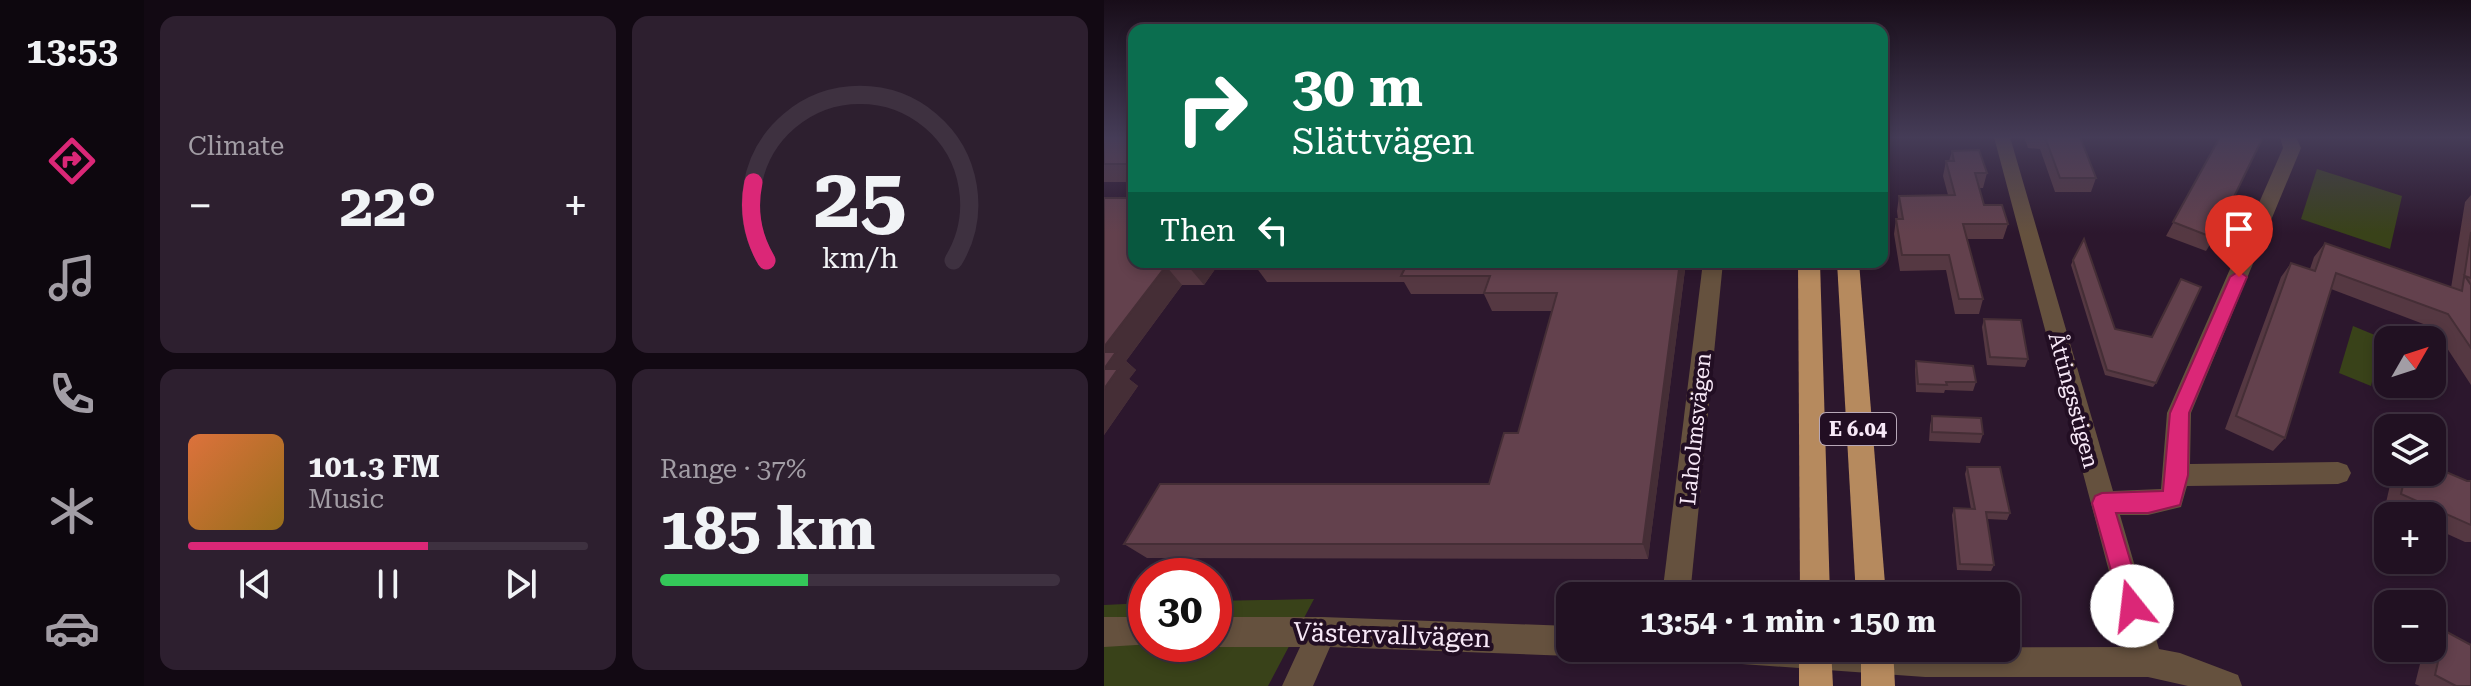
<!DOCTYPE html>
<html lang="en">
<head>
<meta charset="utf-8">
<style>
	body { margin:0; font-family:"Roboto Serif",serif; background:#2d1f2f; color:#f1f3f6; height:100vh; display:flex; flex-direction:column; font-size:30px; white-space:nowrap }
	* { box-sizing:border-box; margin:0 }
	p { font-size:26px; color:#a29da5 }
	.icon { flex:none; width:44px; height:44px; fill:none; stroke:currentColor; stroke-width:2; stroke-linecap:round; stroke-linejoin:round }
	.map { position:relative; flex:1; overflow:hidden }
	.panel { display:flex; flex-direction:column; gap:16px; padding:16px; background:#120913; width:960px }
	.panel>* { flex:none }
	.hud { position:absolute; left:24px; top:24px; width:760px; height:244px; border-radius:16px; box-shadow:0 4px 12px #0003,0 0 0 2px #3e3140; background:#0b6e4f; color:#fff; overflow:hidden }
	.needle { width:52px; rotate:51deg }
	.tools { position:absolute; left:1270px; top:326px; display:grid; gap:16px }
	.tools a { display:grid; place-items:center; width:72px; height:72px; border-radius:16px; background:#211122; box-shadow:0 4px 12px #0003,0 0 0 2px #3e3140; font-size:40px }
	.speed { position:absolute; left:24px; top:558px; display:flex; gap:16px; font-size:40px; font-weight:700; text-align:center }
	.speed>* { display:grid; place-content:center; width:104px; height:104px; border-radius:50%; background:#211122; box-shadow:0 4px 12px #0003,0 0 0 2px #3e3140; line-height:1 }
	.speed .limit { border:12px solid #d22; background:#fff; color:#111 }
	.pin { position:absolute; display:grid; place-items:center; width:68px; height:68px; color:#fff; margin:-82px -34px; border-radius:50% 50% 50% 0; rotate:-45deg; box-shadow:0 0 8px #0007 }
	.pin .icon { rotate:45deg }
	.me { position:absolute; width:88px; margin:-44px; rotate:344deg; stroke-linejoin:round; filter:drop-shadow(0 0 6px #0008) }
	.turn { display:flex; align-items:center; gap:28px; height:168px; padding:0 32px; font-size:36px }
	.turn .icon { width:104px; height:104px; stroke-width:2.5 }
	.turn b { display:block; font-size:56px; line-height:68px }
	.then { display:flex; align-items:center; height:76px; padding:0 32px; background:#0003; gap:16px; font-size:30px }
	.big { font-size:60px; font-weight:700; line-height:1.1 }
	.panel .tile { flex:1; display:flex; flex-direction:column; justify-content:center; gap:12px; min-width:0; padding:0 28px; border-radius:16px; background:#2d1f2f }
	.panel .dial { align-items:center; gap:0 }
	.dial svg { height:208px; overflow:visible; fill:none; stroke:#3e3140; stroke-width:7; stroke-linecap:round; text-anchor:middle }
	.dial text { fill:#f1f3f6; stroke:none }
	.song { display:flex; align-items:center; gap:24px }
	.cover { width:96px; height:96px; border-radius:12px; background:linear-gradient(135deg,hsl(20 70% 55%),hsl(40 70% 35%)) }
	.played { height:8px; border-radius:4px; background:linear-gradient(90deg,#db2777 60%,#3e3140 60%) }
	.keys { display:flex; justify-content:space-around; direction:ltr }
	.heat { display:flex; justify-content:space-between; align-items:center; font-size:44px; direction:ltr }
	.charge { height:12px; border-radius:6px; background:linear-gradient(90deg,#34c759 37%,#3e3140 0) }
	.panel .tiles { flex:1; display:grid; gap:16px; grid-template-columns:repeat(2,1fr) }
	.trip { position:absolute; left:452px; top:582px; width:464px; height:80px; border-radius:16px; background:#211122; box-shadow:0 4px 12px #0003,0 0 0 2px #3e3140; font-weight:700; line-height:80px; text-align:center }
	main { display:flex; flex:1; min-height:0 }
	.menu { display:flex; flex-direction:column; width:144px; justify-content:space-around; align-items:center; background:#0d070e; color:#a29da5 }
	.menu .icon { width:56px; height:56px }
	.menu .on { color:#db2777 }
	.menu b { font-size:36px; color:#f1f3f6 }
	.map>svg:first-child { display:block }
	.green { fill:#394219 }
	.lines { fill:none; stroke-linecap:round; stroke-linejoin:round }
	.minor { fill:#65513e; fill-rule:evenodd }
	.trunk { fill:#b68a5e; fill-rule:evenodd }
	.wall { fill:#553842 }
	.shaded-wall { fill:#452e36 }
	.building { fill:#63414d; stroke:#452e36; stroke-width:2 }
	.route { fill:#db2777; stroke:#8e194d; stroke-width:2 }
	.labels { text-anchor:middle; stroke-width:8; stroke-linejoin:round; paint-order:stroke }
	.shield { fill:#220e23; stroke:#b7a7b7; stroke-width:2 }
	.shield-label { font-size:20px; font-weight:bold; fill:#f7e8f7 }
	.street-label { font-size:22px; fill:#f7e8f7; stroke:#220e23 }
	.near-street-label { font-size:26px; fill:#f7e8f7; stroke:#220e23 }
</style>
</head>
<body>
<main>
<nav class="menu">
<b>13:53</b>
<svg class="icon on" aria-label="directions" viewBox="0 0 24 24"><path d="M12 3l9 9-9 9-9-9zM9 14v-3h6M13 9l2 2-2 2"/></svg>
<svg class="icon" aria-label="music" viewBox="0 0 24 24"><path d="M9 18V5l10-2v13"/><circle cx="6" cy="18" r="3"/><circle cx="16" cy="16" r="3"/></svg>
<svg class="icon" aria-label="phone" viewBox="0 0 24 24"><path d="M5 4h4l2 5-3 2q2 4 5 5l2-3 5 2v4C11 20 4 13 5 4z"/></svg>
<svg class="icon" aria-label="climate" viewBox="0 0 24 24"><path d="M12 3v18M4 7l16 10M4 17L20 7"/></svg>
<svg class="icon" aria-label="car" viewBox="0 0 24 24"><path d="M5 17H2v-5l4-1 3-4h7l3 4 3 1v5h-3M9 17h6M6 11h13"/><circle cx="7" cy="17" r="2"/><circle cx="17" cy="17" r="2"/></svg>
</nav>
<section class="panel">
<div class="tiles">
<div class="tile"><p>Climate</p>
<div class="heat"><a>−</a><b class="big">22°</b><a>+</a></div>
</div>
<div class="tile dial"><svg viewBox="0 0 100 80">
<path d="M14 69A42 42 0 1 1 86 69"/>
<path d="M14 69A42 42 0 0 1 9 39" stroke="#db2777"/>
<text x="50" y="56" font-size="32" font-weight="700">25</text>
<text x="50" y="72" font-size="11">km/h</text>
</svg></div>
<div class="tile">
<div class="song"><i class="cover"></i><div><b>101.3 FM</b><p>Music</p></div></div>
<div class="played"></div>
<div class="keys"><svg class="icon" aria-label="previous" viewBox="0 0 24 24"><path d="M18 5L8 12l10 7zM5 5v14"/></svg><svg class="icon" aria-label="pause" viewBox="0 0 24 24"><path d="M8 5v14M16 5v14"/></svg><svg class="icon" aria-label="next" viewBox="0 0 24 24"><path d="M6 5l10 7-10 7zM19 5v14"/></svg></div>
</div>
<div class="tile"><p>Range · 37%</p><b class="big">185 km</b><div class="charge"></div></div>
</div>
</section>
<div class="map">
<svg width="1367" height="686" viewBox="0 0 1367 686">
	<rect width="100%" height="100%" fill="#2c172d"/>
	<g class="green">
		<polygon points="1213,169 1298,196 1286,249 1197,219"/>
		<polygon points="1249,326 1278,338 1267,386 1235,373"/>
		<polygon points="210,599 164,686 0,686 0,605 42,603 42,644 110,644 110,601"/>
	</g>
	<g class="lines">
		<g class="minor">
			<polygon points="890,137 906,137 1009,491 1057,489 1063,413 1179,148 1176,137 1192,137 1197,148 1087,413 1086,464 1234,462 1243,465 1247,473 1243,481 1234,484 1083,486 1077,507 1044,515 1016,515 1055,649 1076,653 1134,675 1138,686 1084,686 1044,677 821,677 624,663 614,658 609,648 1025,647"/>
			<polygon points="599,262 619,262 586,596 558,596"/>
			<polygon points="0,617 42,617 42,644 48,644 0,647"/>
			<polygon points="110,617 218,617 466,626 466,648 478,648 466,656 226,647 209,686 178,686 196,647 110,647 104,644 110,644"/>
		</g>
		<g class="trunk">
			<polygon points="694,262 716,262 726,596 696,596"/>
			<polygon points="733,262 755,262 782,596 752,596"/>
			<polygon points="695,648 727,648 729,686 695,686"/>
			<polygon points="757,648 789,648 791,686 757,686"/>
		</g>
	</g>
	<g class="wall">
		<rect x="0" y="137" width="30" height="45"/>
		<polygon points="920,137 976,137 992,178 987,192 951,192 936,149 924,148"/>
		<polygon points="1116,137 1110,238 1102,251 1062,236"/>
		<polygon points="848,151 883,173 879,188 875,188 880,205 904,224 899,239 863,239 879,299 875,314 851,314 842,270 796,271 790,234 792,219 794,219 793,211 795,196 844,195 839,176 842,161 845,161"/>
		<polygon points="1367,195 1367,385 1330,328 1227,289 1181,438 1169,451 1121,429 1177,277 1187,263 1206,269 1210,257 1221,243 1347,288 1361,202"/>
		<polygon points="0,198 30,262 116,262 100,285 78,285 22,361 32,370 25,379 34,386 0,435"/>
		<polygon points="969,260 1011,329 1052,383 1049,387 1001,375 967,265"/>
		<polygon points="150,262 582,262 544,559 43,558 20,544 385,484 414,433 448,311 388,311 380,294 307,294 300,282 163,282 149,263"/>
		<polygon points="880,319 924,359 921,367 883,365 878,327"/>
		<polygon points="812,361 872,382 869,391 841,390 840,393 812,392 811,369"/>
		<polygon points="828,416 879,434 876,443 825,441 826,425"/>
		<polygon points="863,467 906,513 903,520 883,519 890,565 887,571 853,570 848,515 850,508 867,509 861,474"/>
		<polygon points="1289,472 1328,472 1367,481 1367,542 1361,542 1328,527 1328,516 1302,516 1281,507"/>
		<polygon points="1341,631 1367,686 1316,686 1311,684 1320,648 1328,648 1328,638"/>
	</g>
	<g class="shaded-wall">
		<polygon points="88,262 116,262 100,285 84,266"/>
		<polygon points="576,262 582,262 544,559 539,544"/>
		<polygon points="62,266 78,285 22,361 32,370 25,379 34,386 0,435 0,347"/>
	</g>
	<g class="building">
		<rect x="0" y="137" width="30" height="27"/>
		<polygon points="941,137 976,137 992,178 956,178"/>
		<polygon points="1116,137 1159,137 1110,238 1069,222"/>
		<polygon points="875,150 883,173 871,173 880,205 898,205 904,224 859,224 879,299 855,299 845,255 798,255 792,219 799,219 795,196 851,195 842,161 850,161 848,151"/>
		<polygon points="0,198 30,198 30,262 88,262 84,266 62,266 0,347"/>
		<polygon points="1367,232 1367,278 1361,276 1367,285 1367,348 1344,314 1232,273 1181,438 1132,416 1187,263 1211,271 1221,243 1358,291"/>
		<polygon points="980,239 1011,329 1048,337 1077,279 1097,287 1052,383 1003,370 969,260"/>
		<polygon points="150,262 576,262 539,544 20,544 56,484 385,484 400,433 414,433 453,293 380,293 386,276 297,276 303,264 149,263"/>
		<polygon points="880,319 917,320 924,359 886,357"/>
		<polygon points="0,352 12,352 0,369 14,369 0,389"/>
		<polygon points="812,361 869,366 872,382 842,382 843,385 814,384"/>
		<polygon points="828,416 877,418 879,434 828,432"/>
		<polygon points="1328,466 1363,481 1367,481 1367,525 1297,494 1302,472 1328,472"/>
		<polygon points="863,467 896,467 906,513 882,512 890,565 856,564 850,508 871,509"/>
		<polygon points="1341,631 1367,645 1367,686 1352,686 1331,675"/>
	</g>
	<linearGradient id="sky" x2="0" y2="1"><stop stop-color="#180d19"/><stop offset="0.59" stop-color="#453c57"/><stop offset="1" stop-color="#453c57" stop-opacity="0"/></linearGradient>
	<rect width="1367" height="233" fill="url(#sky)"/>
	<polygon class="route" points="1135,271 1143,277 1085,413 1084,475 1076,505 1044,513 1012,513 1040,606 1037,614 1028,618 1020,614 1017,606 988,503 991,496 998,493 1059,491 1066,413 1126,277"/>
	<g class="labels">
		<rect class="shield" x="716" y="413" width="76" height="32" rx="6"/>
		<g class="shield-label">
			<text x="754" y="436">E 6.04</text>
		</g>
		<g class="street-label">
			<text transform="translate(970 400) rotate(75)" y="8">Åttingsstigen</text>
			<text transform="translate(591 429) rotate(-84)" y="8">Laholmsvägen</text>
		</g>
		<g class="near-street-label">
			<text transform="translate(288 635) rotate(2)" y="9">Västervallvägen</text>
		</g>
	</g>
</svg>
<div class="tools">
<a><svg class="needle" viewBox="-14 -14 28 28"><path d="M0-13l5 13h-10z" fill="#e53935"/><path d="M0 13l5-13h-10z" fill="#a29da5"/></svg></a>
<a><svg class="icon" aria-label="layers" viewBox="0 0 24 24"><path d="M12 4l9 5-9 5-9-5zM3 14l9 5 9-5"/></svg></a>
<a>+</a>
<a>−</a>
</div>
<div class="speed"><div class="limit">30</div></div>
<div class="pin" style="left:1135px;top:277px;background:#d93025"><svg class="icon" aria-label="arrive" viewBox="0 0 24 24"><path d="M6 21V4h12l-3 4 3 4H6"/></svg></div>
<svg class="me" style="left:1028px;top:606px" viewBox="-20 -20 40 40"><circle r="19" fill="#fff"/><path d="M0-13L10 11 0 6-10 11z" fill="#db2777"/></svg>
<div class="trip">13:54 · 1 min · 150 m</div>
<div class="hud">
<div class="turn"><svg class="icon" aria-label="right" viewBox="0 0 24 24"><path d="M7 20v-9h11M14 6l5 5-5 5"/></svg><div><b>30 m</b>Slättvägen</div></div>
<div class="then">Then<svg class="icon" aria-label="left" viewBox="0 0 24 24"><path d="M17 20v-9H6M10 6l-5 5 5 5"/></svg></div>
</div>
</div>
</main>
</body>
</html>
